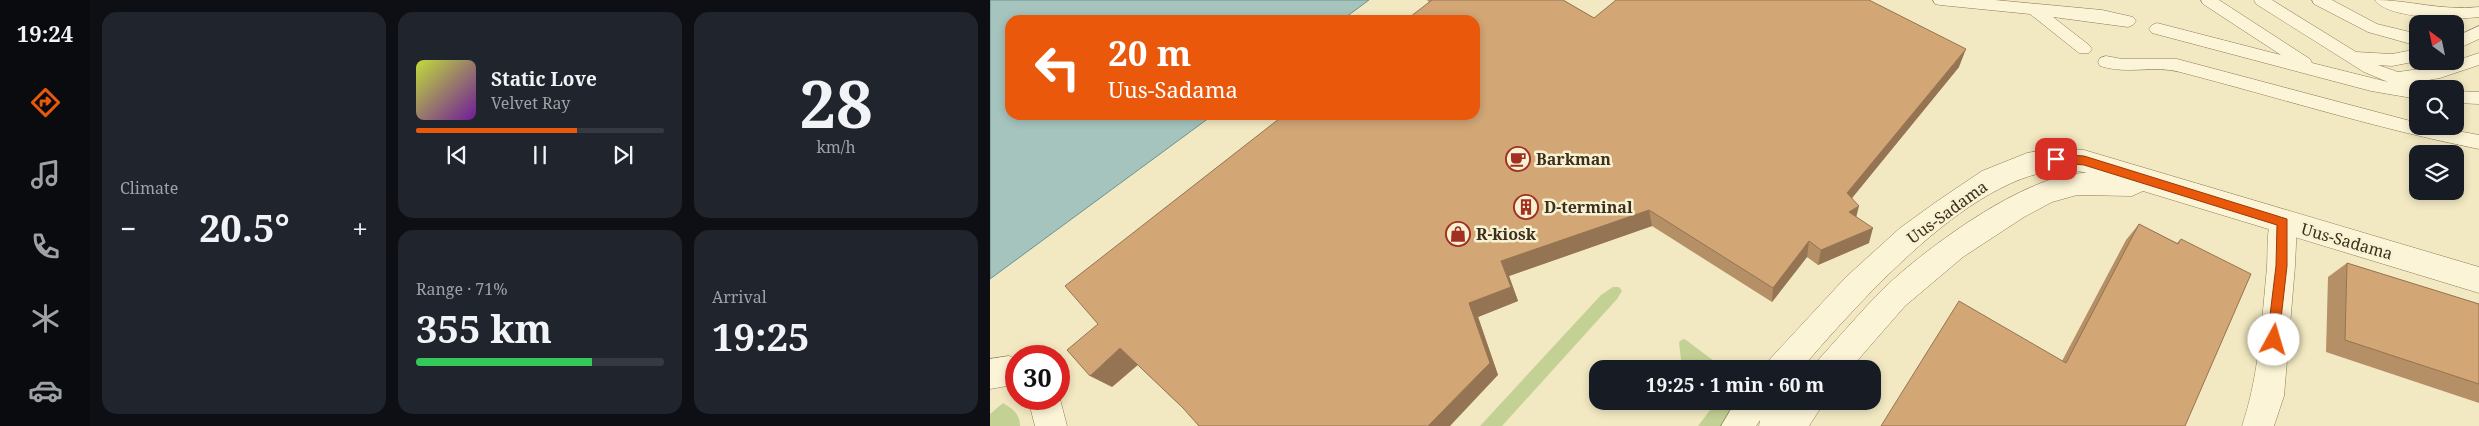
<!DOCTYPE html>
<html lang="en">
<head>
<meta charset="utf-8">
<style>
	body { margin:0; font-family:"Noto Serif",serif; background:#20242c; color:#f1f3f6; height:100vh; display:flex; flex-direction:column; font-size:19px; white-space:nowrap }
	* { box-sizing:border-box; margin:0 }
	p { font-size:16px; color:#9ea1a6 }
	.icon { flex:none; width:28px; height:28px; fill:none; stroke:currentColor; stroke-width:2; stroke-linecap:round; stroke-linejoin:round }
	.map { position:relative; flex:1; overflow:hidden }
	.sheet { display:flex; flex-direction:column; gap:12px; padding:12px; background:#0d0f14; width:900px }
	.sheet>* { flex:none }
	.guide { position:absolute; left:15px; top:15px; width:475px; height:105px; border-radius:15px; box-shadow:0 2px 8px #0003; background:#ea580c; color:#fff; overflow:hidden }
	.needle { width:32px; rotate:327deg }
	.buttons { position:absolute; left:1419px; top:15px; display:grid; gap:10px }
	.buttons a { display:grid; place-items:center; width:55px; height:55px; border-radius:10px; background:#171b24; box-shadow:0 2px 8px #0003; font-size:25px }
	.speed { position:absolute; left:15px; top:345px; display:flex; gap:10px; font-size:25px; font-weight:700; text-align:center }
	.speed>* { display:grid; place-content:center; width:65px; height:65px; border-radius:50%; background:#171b24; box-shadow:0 2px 8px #0003; line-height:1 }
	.speed .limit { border:8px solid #d22; background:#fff; color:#111 }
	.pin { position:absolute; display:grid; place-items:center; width:42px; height:42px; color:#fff; margin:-21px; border-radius:10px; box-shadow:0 2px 8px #0006 }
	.me { position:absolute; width:55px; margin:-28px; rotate:6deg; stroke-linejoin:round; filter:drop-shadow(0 0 4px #0008) }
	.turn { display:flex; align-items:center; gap:18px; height:105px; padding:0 20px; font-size:22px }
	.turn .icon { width:65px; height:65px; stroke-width:2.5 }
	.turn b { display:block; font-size:35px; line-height:42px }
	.big { font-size:38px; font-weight:700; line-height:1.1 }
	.sheet .card { flex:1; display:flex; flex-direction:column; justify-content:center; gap:8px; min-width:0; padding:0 18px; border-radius:15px; background:#20242c }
	.sheet .dial { align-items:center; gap:0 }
	.dial b { font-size:65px; line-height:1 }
	.song { display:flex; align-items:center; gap:15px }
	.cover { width:60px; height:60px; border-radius:8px; background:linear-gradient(135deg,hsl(70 70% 55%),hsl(280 70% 35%)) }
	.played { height:5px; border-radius:2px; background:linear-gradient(90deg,#ea580c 65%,#363941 65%) }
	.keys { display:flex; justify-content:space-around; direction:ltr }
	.heat { display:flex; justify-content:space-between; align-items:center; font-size:28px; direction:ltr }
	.charge { height:8px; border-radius:4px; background:linear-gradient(90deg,#34c759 71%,#363941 0) }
	.sheet .tiles { flex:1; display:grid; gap:12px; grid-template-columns:repeat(3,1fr) }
	.card:first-child { grid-row:span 2 }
	.trip { position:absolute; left:599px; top:360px; width:292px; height:50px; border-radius:15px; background:#171b24; box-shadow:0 2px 8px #0003; font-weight:700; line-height:50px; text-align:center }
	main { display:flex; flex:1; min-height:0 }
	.tabs { display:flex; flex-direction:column; width:90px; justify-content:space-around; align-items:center; background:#090b0e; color:#9ea1a6 }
	.tabs .icon { width:35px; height:35px }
	.tabs .current { color:#ea580c }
	.tabs b { font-size:22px; color:#f1f3f6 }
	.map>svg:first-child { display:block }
	.green { fill:#c3d195 }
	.water { fill:#a5c4be; stroke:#6a938e }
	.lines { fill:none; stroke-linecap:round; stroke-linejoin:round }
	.service-casing { stroke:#8d7a57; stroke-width:1 }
	.minor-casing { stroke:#8d7a57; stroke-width:1 }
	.tertiary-casing { stroke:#8d7a57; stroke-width:1 }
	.service { fill:#fbf4d6; fill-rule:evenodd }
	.minor { fill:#fbf4d6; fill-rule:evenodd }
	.tertiary { fill:#fbf4d6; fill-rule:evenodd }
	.wall { fill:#b58f65 }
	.shaded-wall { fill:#947452 }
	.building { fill:#d3a675; stroke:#947452 }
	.route { fill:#ea580c; stroke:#983908 }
	.labels { text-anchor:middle; stroke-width:5; stroke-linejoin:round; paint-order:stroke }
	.poi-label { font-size:16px; font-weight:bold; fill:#3c2f1d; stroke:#f8f2d2; text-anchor:start }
	.street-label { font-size:16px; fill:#3c2f1d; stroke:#f8f2d2 }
</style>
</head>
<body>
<main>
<nav class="tabs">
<b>19:24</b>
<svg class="icon current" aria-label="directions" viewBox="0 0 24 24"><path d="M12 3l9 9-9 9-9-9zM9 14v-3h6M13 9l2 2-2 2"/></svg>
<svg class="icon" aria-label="music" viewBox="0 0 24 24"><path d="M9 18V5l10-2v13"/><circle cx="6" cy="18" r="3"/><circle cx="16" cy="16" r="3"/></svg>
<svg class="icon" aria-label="phone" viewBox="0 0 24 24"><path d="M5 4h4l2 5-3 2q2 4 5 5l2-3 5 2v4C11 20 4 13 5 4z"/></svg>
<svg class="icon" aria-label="climate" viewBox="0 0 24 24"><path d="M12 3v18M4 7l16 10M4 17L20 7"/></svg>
<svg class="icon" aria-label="car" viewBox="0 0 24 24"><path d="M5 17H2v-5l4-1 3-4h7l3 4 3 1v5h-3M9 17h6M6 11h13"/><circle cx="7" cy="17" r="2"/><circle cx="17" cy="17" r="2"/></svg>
</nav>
<section class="sheet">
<div class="tiles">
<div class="card"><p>Climate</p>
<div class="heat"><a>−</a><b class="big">20.5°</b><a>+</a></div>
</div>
<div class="card">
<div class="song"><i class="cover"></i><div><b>Static Love</b><p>Velvet Ray</p></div></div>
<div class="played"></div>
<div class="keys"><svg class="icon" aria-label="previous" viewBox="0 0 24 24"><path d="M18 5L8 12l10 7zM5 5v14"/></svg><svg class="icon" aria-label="pause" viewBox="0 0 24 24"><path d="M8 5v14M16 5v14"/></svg><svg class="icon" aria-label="next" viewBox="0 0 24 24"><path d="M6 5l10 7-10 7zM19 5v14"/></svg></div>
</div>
<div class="card dial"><b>28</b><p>km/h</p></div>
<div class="card"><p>Range · 71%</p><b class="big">355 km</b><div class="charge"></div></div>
<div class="card"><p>Arrival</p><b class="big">19:25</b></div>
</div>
</section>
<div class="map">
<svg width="1489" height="426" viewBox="0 0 1489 426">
	<rect width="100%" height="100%" fill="#f2e9c2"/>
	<g class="green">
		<polygon points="623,287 629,287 632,291 627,299 512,426 490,426 611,295"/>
		<polygon points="693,339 696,340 732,367 731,369 692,369 689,342"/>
		<polygon points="727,401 749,401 731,426 708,426"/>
		<path d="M 13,403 C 23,409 30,414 30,426 L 0,426 L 0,414 Z"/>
	</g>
	<polygon class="water" points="0,0 379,0 352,20 20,20 20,115 223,115 0,279"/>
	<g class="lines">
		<defs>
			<g id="service">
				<polygon points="943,0 1005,0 1112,10 1143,17 1146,21 1143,25 1138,27 1063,17 1099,45 1102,49 1099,53 1089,53 1040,14 950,5 945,4"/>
				<polygon points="1211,0 1229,0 1320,59 1322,63 1398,82 1374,72 1266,4 1264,0 1282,0 1366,52 1402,54 1428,49 1428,61 1402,66 1388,65 1408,72 1450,66 1489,53 1489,65 1450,78 1427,82 1427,87 1434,89 1428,89 1428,99 1381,91 1162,33 1159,29 1162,25 1167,23 1291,55 1213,4"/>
				<polygon points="1322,0 1342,0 1387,24 1428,34 1428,46 1378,32 1324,4"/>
				<path d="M 1385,0 C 1421,0 1450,11 1489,7 L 1489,17 C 1468,20 1396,19 1385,0 Z"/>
				<polygon points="1489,26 1489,39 1465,50 1465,37"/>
				<path d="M 1116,56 L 1132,59 L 1187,59 L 1428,123 L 1428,126 L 1442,126 L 1489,135 L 1489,149 C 1388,129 1290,98 1190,72 C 1164,65 1137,75 1110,66 L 1108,62 L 1110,58 Z"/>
				<polygon points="1465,91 1489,92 1489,104 1465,103"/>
			</g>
			<g id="minor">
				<path d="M 1293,210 L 1303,214 L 1307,222 L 1305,266 L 1294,396 L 1284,426 L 1252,426 C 1269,376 1272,319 1277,267 C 1278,249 1276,229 1283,214 Z"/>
				<polygon points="19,356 26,359 26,390 17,386 0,389 0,359"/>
				<polygon points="69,395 77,426 45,426 38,399 69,399"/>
			</g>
			<g id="tertiary">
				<path d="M 1066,148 L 1094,150 L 1489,267 L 1489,293 L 1153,191 L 1142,196 L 1087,195 L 1062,202 L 1034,217 L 973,257 L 915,306 L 860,369 L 825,369 L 829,359 C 851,335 871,311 894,288 C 936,248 1038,172 1097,173 C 1002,147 867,305 811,369 L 776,369 L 780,359 L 856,277 L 910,228 L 946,202 L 992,171 L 1037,153 Z"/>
				<polygon points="746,401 835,401 819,426 769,426 770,420 766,426 731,426"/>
			</g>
		</defs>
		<use href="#service" class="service-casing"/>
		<use href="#minor" class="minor-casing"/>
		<use href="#tertiary" class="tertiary-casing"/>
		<use href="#service" class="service"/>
		<use href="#minor" class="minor"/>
		<use href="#tertiary" class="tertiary"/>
	</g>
	<g class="wall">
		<polygon points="437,0 573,0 604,18 969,67 862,198 866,217 879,243 828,265 817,257 782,302 662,226 519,276 528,301 488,317 508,375 193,408 148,365 122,387 439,2"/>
		<polygon points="1149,224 1187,243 1191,239 1195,426 1072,361 1136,240"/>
		<polygon points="1357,263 1489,304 1489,403 1336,352 1338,277"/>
	</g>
	<g class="shaded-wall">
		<polygon points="976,49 969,67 853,209 857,193"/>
		<polygon points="869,206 865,222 859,212"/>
		<polygon points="659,210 662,226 519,276 528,301 488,317 508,375 460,426 438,426 479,303 511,261"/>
		<polygon points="883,228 879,243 828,265 831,250"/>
		<polygon points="819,241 817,257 782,302 783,288"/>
		<polygon points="130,348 152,361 122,387 100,376"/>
	</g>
	<g class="building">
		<polygon points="442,0 573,0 604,18 626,0 879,0 976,49 857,193 869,206 859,212 883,228 831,250 819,241 783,288 659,210 511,261 521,287 479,303 500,363 438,426 209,426 193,408 130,348 100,376 77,350 108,324 75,286 294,115 485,115 485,20 416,20"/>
		<polygon points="1149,224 1188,244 1191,239 1261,274 1195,426 891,426 969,301 1076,363"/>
		<polygon points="1357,263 1489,304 1489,384 1355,340"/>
	</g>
	<polygon class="route" points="1066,154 1094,156 1297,219 1297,266 1288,345 1279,345 1277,340 1286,266 1287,225 1094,165 1062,162 1062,156"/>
	<defs>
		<symbol id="cafe-ring" viewBox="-11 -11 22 22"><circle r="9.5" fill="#f8f2d2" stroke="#a12f22" stroke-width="1.5"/><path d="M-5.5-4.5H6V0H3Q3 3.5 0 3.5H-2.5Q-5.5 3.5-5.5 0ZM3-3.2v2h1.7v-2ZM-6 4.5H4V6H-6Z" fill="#a12f22"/></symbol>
		<symbol id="building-ring" viewBox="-11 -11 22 22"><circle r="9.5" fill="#f8f2d2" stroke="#a12f22" stroke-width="1.5"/><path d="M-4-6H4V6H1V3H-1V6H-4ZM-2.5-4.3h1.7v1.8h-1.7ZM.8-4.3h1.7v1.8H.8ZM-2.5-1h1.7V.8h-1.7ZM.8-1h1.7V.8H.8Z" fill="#a12f22"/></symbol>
		<symbol id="shop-ring" viewBox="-11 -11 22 22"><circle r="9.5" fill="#f8f2d2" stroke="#a12f22" stroke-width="1.5"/><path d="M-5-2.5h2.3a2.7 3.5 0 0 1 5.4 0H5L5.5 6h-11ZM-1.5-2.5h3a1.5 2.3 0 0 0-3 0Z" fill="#a12f22"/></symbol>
	</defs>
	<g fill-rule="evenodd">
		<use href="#cafe-ring" x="514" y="145" width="28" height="28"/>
		<use href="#building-ring" x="522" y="193" width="28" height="28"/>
		<use href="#shop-ring" x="454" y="220" width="28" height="28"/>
	</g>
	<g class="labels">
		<g class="poi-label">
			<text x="546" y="165">Barkman</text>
			<text x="554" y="213">D-terminal</text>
			<text x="486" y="240">R-kiosk</text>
		</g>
		<g class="street-label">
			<text transform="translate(957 212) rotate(-36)" y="6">Uus-Sadama</text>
			<text transform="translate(1357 241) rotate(16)" y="6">Uus-Sadama</text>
		</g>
	</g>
</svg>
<div class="buttons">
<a><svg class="needle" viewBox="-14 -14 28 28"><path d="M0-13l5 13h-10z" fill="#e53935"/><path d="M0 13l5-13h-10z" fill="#9ea1a6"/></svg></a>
<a><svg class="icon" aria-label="search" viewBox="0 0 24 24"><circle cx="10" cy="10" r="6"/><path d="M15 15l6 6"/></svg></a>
<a><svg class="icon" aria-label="layers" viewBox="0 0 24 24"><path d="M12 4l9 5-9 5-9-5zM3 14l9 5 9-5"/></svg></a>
</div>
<div class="speed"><div class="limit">30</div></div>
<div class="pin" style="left:1066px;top:159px;background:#d93025"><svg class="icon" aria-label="arrive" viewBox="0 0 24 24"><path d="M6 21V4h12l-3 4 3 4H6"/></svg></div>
<svg class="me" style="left:1284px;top:340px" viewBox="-20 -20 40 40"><circle r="19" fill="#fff"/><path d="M0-13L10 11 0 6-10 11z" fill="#ea580c"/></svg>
<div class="trip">19:25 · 1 min · 60 m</div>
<div class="guide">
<div class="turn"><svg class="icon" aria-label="left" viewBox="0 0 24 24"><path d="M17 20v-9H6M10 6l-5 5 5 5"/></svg><div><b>20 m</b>Uus-Sadama</div></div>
</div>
</div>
</main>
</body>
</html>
